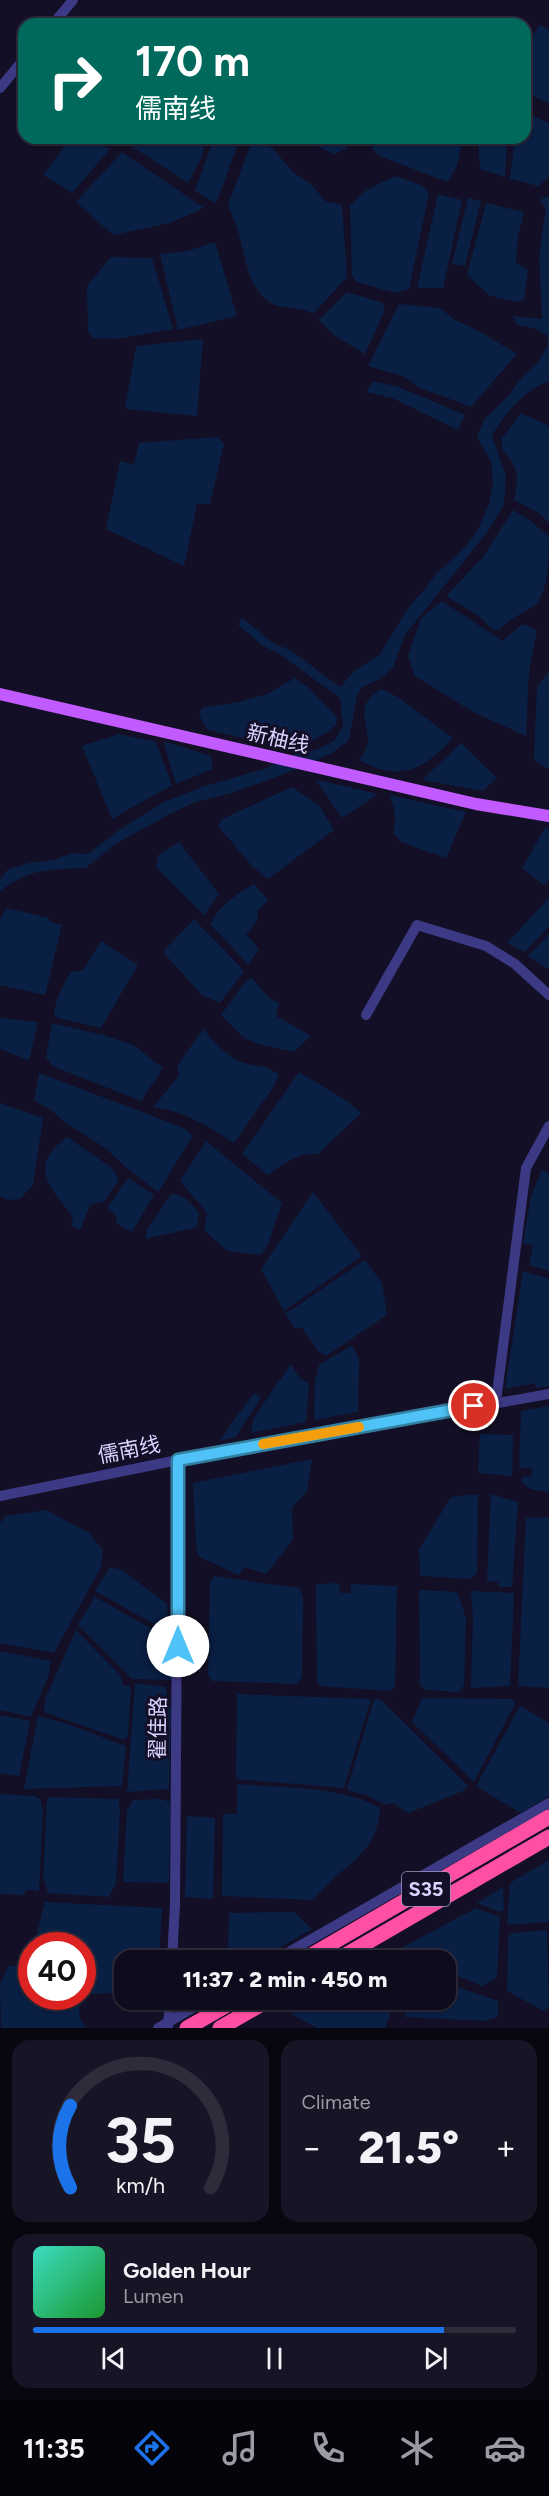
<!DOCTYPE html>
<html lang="en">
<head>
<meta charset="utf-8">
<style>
	body { margin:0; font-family:Figtree,"Noto Sans SC",sans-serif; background:#171425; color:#f1f3f6; height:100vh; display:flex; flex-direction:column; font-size:22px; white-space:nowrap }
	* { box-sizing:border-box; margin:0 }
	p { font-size:20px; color:#9b9ba3 }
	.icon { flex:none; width:33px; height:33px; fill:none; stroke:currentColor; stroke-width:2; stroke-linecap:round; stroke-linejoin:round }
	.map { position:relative; height:2028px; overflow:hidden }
	.details { display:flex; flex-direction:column; gap:12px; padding:12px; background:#08060f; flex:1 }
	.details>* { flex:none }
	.banner { position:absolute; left:18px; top:18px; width:513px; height:126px; border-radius:18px; box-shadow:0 2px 4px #0004,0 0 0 2px #2e2b3b; background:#00695c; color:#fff; overflow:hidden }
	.speed { position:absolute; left:18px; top:1932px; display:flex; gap:12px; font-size:30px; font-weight:700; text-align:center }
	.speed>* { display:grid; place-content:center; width:78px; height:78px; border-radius:50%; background:#0e0b1c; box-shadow:0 2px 4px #0004,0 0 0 2px #2e2b3b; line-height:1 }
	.speed .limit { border:9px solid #d22; background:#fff; color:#111 }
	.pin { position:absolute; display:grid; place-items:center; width:51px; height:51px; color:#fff; margin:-26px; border:3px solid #fff; border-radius:50%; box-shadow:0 2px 6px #0007 }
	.me { position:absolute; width:66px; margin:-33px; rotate:0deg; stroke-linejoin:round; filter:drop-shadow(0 0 4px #0008) }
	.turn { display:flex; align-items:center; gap:21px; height:126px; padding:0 18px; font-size:27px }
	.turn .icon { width:78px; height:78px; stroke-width:2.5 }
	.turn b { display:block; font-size:42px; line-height:51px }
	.big { font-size:45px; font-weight:800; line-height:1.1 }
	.details .card { flex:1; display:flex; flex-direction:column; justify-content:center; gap:9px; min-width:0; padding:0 21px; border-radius:18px; background:#171425 }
	.details .dial { align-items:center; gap:0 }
	.dial svg { height:156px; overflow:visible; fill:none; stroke:#2e2b3b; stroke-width:7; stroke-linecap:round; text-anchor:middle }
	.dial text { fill:#f1f3f6; stroke:none }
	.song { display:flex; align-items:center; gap:18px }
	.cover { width:72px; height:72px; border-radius:9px; background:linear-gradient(135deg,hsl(170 70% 55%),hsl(130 70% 35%)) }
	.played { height:6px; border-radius:3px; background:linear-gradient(90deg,#1a73e8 85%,#2e2b3b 85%) }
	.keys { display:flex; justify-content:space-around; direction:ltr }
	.heat { display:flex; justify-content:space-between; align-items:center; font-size:33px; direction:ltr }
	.details .tiles { flex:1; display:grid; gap:12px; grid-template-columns:1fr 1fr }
	.card:last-child { grid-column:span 2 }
	.trip { position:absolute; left:114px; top:1950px; width:342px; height:60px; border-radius:18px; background:#0e0b1c; box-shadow:0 2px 4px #0004,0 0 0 2px #2e2b3b; font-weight:800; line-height:60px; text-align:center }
	.dock { display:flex; height:96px; justify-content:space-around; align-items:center; background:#06040b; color:#9b9ba3 }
	.dock .icon { width:42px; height:42px }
	.dock .active { color:#1a73e8 }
	.dock b { font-size:27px; color:#f1f3f6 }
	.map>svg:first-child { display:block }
	.water { fill:#0a1f44 }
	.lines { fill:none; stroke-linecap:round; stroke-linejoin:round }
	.minor { stroke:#3d3a85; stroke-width:10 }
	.major { stroke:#c25bff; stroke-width:12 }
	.highway { stroke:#ff4fa3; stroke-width:15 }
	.route-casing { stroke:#337fa1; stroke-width:15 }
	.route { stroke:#4fc3f7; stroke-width:10 }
	.slow { stroke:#f59e0b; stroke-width:10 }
	.labels { text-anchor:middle; stroke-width:6; stroke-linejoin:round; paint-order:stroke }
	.shield { fill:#130f26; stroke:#9e99be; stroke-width:1.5 }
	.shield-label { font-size:20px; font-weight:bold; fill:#d9d4ff }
	.street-label { font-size:21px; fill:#d9d4ff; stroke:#130f26 }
</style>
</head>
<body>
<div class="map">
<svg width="549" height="2028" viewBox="0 0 549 2028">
	<rect width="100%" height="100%" fill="#130f26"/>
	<g class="water">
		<polygon points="539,25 549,29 549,103 525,93 525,51"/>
		<polygon points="525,113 549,123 549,177 538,186 510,179 515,138 525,138"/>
		<polygon points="71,138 91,138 110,149 72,193 43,175"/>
		<polygon points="119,138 206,138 201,158 188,183"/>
		<polygon points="214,138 240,138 216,204 195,191"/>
		<path d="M 253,138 L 259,138 L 274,150 L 293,172 L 312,185 L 325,201 L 342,205 L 347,277 L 313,314 C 300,306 281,310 269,302 C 247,287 245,253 238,231 C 235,222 231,213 228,205 Z"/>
		<polygon points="300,138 351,138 345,149 334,154"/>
		<polygon points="372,138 463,138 457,166 447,182 380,156 373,150"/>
		<polygon points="478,138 507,138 505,177 480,169"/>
		<polygon points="122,152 204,208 170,223 113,235 76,202"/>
		<polygon points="396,176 423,186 429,193 409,289 395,293 356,282 352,276 350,205 368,189"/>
		<polygon points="438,194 462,200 443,288 417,288"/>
		<path d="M 549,196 L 549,382 C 528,385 501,418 492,436 L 506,476 L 504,504 L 489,530 L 405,635 L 393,667 L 380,679 L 361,688 L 357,696 L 349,740 L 332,753 L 289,772 L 232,793 L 195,802 L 168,815 L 114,845 L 86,868 C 48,870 33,867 0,891 L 0,880 L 7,870 L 29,863 L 53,860 L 72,853 L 88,854 L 119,830 L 164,802 L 202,787 L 264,769 L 299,752 L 315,750 L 334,741 L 343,725 L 340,698 L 278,653 L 263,646 L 238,625 L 242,618 L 276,645 L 289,649 L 340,687 L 353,672 L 380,654 L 410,605 L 426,588 L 435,575 L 464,548 L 477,531 L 488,507 L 493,484 L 491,461 L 477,438 L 484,420 L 510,394 L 523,376 L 536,365 L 547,347 L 548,336 L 536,329 L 517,325 L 512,316 L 542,319 L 539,256 L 546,208 L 539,200 Z"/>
		<polygon points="468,198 481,201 465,266 452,264"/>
		<polygon points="486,203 524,212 518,236 516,262 528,270 524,299 518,302 490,296 467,275"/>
		<polygon points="215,242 237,316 178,330 160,254 187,251"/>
		<polygon points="111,257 152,258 173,329 117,339 94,338 88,332 87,286"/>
		<polygon points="347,292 383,303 385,310 365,354 335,336 319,320"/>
		<polygon points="399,304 440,308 455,320 477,330 517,354 471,407 418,387 405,377 368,366"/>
		<polygon points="203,339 197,416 125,409 136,346"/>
		<polygon points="373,381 399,387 465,415 458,430 392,398 366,392"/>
		<path d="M 521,413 L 549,426 L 549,523 L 539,513 L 514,500 C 519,473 519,470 502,449 L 502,438 Z"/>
		<polygon points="217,437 224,444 210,504 197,504 184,566 106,529 120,461 134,465 139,443"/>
		<path d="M 513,510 L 531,521 L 549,537 C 549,558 549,593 534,606 C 521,615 510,617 500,630 L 493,630 L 480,617 L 446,596 L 483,557 Z"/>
		<polygon points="442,601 502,641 522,624 537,630 529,672 526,736 473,712 415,676 408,656 421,618"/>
		<polygon points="549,672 549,768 548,769 534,760 537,686"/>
		<polygon points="295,678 310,689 337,717 336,725 329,731 307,744 287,748 208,730 199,715 202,708 239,702 267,694"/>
		<path d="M 381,689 L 398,697 L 453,738 C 425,769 399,783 359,760 C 379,738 357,719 367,702 C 370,697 376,693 381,689 Z"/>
		<polygon points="119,734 156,742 172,785 112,819 82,746"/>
		<polygon points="163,741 211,756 213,769 176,784"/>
		<polygon points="461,743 497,778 483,791 422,780"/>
		<polygon points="315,779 378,794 342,818"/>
		<polygon points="292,787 319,805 334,830 268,879 252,866 218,826 222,819"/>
		<path d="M 389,795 L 466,812 L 446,858 L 401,842 L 393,833 C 397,819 395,808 389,795 Z"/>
		<polygon points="545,828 549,829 549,880 544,885 522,868"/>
		<polygon points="179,842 219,894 204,915 156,867 158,855"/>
		<path d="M 254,884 L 268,900 L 257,912 L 258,920 L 246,934 L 259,949 L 248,964 L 210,924 C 220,904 235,896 254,884 Z"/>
		<polygon points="549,898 549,926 525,952 507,943"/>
		<polygon points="6,908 49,918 50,922 62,925 45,995 0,985 0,920"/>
		<polygon points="194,919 244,971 220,1003 202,995 163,952"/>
		<polygon points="549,934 549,968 548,969 528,956"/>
		<path d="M 101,941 L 138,965 L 101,1028 L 58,1018 L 54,1015 C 55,999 63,986 71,972 L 83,970 Z"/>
		<polygon points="252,978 269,998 279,1003 276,1016 311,1036 294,1052 258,1044 244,1038 221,1015 246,981"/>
		<polygon points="0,1018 38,1022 29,1060 0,1049"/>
		<polygon points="52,1023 103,1035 133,1045 163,1068 141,1101 52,1066 46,1057"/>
		<path d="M 203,1029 C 214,1041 224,1054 239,1061 C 253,1067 267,1064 279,1075 L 274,1086 L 234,1143 C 208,1126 184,1111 153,1107 L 179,1076 L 177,1066 Z"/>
		<polygon points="299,1072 348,1102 361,1113 318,1154 301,1155 283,1164 268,1175 242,1154"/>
		<polygon points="39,1073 184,1128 193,1136 158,1192 129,1170 104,1147 67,1124 51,1110 34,1100"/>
		<polygon points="0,1103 43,1118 33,1185 20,1199 8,1200 0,1196"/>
		<path d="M 67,1137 L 112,1168 L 119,1179 L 105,1201 L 90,1205 L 80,1230 L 71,1226 L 73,1217 C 52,1189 26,1167 67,1137 Z"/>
		<polygon points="206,1141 282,1203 268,1244 261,1255 227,1251 204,1230 207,1213 180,1181"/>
		<polygon points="542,1169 549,1173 549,1271 529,1265 533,1245 523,1244 531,1196"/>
		<polygon points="128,1178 154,1195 132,1232 117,1224 116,1216 107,1208"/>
		<polygon points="313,1192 362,1256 284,1311 261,1269"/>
		<path d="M 171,1194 C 184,1193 192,1205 199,1213 L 197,1227 L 146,1239 L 146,1231 Z"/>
		<polygon points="365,1260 382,1283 387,1315 326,1356 318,1351 302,1328 295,1328 285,1314"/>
		<polygon points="523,1271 549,1279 549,1386 536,1388 535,1383 505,1389"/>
		<polygon points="352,1345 359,1359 358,1412 314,1420 315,1380 319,1365"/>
		<polygon points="291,1364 299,1377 309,1384 306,1422 251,1433 253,1419"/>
		<polygon points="254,1393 261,1397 236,1437 219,1441"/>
		<polygon points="549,1406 549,1493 531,1489 522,1483 521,1477 532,1476 532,1468 519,1468 521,1411"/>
		<polygon points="480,1434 513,1435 512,1476 478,1473"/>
		<polygon points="312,1459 307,1491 292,1508 293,1540 266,1574 244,1567 239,1575 199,1557 196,1546 193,1483"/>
		<polygon points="478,1494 477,1573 471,1579 420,1576 419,1550 451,1497"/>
		<polygon points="491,1494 518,1502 512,1587 499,1587 498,1582 487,1581"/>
		<polygon points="46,1510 89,1533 103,1550 101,1567 54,1653 0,1643 0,1523 6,1516"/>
		<polygon points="549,1517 549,1688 518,1686 526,1518"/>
		<polygon points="110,1567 122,1570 167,1604 168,1623 172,1626 172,1634 95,1591"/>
		<polygon points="214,1576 299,1588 303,1596 302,1677 296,1684 212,1681 208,1674 210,1582"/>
		<polygon points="339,1583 340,1593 351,1593 351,1584 397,1586 395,1687 390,1691 320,1686 317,1682 316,1584"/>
		<polygon points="419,1590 457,1592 466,1617 464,1685 459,1692 426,1690 420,1685"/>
		<polygon points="471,1591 514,1593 510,1686 471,1688 473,1619"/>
		<polygon points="95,1597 172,1640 172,1680 132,1679 78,1625"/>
		<polygon points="76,1630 121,1676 123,1685 131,1687 128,1736 124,1740 44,1712 45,1699"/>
		<polygon points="0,1651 51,1661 48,1677 31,1717 0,1710"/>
		<polygon points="135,1683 166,1687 167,1698 171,1703 169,1789 127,1792"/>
		<polygon points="237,1694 371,1699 344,1788 236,1779"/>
		<polygon points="422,1698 512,1699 515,1704 474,1782 412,1722"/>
		<polygon points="374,1699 381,1700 468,1786 463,1791 408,1813 393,1803 385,1805 368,1796 347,1790"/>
		<polygon points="520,1706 549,1723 549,1796 521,1813 476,1786"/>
		<polygon points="0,1715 30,1721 19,1776 0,1773"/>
		<polygon points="38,1716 62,1722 126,1746 122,1786 24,1789"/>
		<path d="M 237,1784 C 280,1788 344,1786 380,1808 C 377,1859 340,1864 314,1900 L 222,1896 L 223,1814 L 237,1814 Z"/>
		<polygon points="0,1794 35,1796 40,1799 43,1811 39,1891 27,1890 23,1895 0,1894"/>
		<polygon points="47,1797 118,1799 120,1810 116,1884 109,1897 48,1893 43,1878"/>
		<polygon points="161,1799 170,1802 169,1883 123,1882 127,1811 133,1800"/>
		<polygon points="187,1816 215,1818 213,1899 185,1897"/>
		<polygon points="549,1860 549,1922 507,1925 510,1883"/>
		<polygon points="503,1887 504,1910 499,1912 477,1903"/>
		<polygon points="45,1902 162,1908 159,1960 124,1960 124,1987 119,1992 95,1994 87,1991 95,1965 83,1959 82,1946 53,1945 36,1937"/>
		<polygon points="476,1908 500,1917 497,1978 482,1986 446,1971 446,1960 420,1960 394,1952"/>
		<polygon points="294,1912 312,1929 258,1960 230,1960 228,1952 229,1913"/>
		<polygon points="547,1930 549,2006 544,2011 507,1991 508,1937 512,1933"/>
		<path d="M 8,1966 L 31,1966 L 32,1996 L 81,1997 C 79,2007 77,2020 87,2028 L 1,2028 L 0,1985 Z"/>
		<polygon points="446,1983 498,2001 498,2017 485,2021 404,2017 410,2000 446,2000"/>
		<polygon points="315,2000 396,2000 385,2028 317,2028 291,2014"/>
	</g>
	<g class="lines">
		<g class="minor">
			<polyline points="53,24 73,0"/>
			<polyline points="0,88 24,59"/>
			<polyline points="366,1015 417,925 486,946 515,964 549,995"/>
			<polyline points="496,1401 526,1168 549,1126"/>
			<polyline points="0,1496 178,1460 549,1394"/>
			<polyline points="172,1960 175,1905 178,1460"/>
			<polyline points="275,1960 549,1803"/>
			<polyline points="168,2026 170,2000"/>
			<polyline points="158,2028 207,2000"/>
		</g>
		<polyline class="major" points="0,694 476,804 549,816"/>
		<g class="highway">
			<polyline points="303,1960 549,1817"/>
			<polyline points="337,1960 549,1837"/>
			<polyline points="187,2028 236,2000"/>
			<polyline points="220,2028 269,2000"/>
		</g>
	</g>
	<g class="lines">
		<defs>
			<polyline id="route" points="178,1646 178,1460 474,1406"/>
		</defs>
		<use href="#route" class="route-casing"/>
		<use href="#route" class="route"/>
		<polyline class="slow" points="263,1444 359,1427"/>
	</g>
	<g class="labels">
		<rect class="shield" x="402" y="1872" width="48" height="34" rx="4.5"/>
		<g class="shield-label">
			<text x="426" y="1896">S35</text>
		</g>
		<g class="street-label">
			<text transform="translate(278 739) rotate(13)" y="7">新柚线</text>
			<text transform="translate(129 1450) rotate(-11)" y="7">儒南线</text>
			<text transform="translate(158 1728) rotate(-89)" y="7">翟佳路</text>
		</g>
	</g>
</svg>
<div class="speed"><div class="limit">40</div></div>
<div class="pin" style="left:474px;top:1406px;background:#d93025"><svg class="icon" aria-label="arrive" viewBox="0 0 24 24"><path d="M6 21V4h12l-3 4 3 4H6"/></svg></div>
<svg class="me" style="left:178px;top:1646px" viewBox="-20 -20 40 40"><circle r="19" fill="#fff"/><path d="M0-13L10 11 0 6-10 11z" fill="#4fc3f7"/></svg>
<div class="trip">11:37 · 2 min · 450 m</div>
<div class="banner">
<div class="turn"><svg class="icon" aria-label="right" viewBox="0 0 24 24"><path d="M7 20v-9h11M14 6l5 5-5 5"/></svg><div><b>170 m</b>儒南线</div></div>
</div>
</div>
<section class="details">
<div class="tiles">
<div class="card dial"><svg viewBox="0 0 100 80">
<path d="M14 69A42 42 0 1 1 86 69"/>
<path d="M14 69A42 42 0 0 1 14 27" stroke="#1a73e8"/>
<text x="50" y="56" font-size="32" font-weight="700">35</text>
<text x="50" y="72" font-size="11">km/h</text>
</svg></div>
<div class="card"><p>Climate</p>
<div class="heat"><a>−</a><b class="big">21.5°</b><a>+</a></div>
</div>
<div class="card">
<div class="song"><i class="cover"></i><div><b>Golden Hour</b><p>Lumen</p></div></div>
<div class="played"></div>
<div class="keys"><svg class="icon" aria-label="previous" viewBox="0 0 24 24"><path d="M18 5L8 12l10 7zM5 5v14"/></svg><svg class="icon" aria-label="pause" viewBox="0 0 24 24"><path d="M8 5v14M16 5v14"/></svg><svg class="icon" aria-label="next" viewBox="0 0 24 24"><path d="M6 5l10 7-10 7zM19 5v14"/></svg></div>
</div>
</div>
</section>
<nav class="dock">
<b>11:35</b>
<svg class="icon active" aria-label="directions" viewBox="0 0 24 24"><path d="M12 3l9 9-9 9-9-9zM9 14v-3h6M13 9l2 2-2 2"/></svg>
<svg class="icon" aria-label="music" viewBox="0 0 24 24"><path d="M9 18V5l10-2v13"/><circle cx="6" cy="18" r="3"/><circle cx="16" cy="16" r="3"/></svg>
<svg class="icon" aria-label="phone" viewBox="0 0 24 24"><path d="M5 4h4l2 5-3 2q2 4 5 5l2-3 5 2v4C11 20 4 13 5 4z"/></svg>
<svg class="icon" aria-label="climate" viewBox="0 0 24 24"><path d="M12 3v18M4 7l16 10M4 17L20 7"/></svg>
<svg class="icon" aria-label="car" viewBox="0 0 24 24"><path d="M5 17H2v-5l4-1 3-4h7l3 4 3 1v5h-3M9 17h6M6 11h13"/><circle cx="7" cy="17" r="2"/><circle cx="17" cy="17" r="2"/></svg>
</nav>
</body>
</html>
